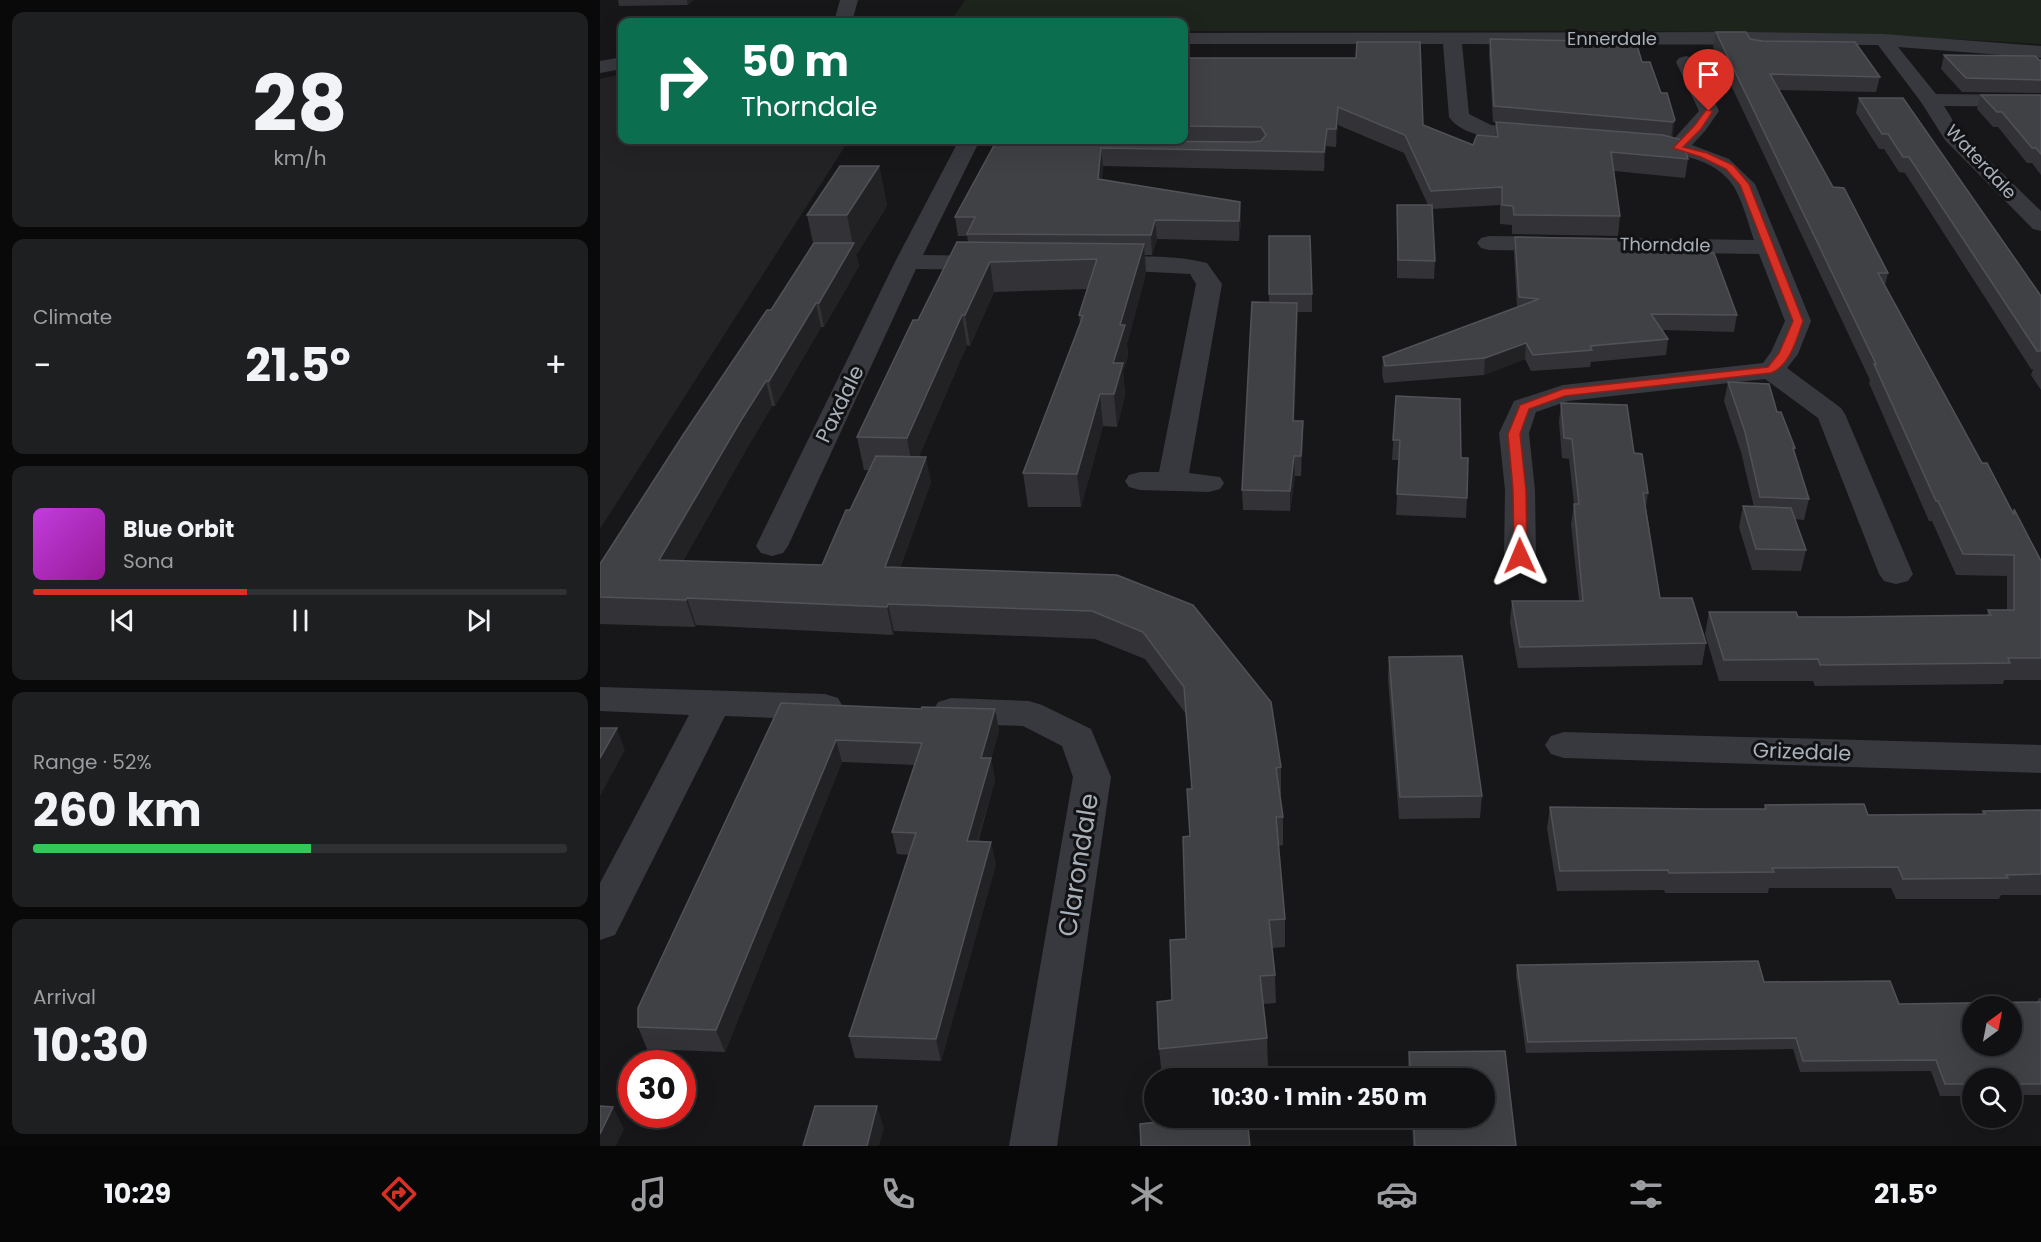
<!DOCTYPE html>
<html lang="en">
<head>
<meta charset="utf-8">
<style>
	body { margin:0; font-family:Poppins,sans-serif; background:#1e1f21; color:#f1f3f6; height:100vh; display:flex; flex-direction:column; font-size:22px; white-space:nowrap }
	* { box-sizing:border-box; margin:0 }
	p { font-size:20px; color:#9c9da0 }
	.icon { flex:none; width:33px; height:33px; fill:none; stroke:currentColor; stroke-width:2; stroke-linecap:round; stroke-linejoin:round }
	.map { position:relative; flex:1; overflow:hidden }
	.panel { display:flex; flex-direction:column; gap:12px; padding:12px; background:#09090a; width:600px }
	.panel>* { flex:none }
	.guide { position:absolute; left:18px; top:18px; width:570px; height:126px; border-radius:12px; box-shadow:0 6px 24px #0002,0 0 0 2px #303133; background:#0b6e4f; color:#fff; overflow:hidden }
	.needle { width:39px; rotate:32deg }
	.fabs { position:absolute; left:1362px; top:996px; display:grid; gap:12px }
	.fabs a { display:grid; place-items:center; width:60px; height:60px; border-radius:50%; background:#111113; box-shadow:0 6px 24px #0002,0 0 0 2px #303133; font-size:30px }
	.speed { position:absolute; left:18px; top:1050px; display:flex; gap:12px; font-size:30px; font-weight:700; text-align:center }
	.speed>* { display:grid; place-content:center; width:78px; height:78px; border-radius:50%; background:#111113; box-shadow:0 6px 24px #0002,0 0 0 2px #303133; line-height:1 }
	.speed .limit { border:9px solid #d22; background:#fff; color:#111 }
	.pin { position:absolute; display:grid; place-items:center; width:51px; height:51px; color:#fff; margin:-62px -26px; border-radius:50% 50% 50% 0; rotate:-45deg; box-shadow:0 0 6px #0007 }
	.pin .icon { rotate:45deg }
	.me { position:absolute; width:66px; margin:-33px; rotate:359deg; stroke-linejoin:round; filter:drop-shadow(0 0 4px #0008) }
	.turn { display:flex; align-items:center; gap:21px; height:126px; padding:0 24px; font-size:27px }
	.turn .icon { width:78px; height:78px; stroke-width:2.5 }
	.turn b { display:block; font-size:42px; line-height:51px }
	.big { font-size:45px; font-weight:700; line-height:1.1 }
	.panel .tile { flex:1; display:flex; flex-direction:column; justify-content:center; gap:9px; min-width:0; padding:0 21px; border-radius:12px; background:#1e1f21 }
	.panel .dial { align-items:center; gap:0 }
	.dial b { font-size:78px; line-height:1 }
	.song { display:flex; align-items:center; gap:18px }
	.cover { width:72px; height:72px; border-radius:9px; background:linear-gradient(135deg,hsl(290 70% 55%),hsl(300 70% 35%)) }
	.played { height:6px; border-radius:3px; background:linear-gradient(90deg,#d93025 40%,#303133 40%) }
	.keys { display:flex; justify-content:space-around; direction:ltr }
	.heat { display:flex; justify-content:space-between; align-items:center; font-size:33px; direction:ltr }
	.charge { height:9px; border-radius:4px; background:linear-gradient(90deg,#34c759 52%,#303133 0) }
	.trip { position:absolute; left:544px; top:1068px; width:351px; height:60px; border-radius:30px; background:#111113; box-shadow:0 6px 24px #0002,0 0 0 2px #303133; font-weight:700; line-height:60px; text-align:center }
	.tab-bar { display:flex; height:96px; justify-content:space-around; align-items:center; background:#070708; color:#9c9da0 }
	.tab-bar .icon { width:42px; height:42px }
	.tab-bar .on { color:#d93025 }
	.tab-bar b { font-size:27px; color:#f1f3f6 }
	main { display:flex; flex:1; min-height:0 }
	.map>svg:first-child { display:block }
	.built { fill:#232326 }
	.green { fill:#1c241c }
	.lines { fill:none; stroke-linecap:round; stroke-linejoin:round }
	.minor { fill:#37393e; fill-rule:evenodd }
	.wall { fill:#333337 }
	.shaded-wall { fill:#222225 }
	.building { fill:#3f4145; stroke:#505257; stroke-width:1.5; fill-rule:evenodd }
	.route { fill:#d93025; stroke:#8d1f18; stroke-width:1.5 }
	.labels { text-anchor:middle; stroke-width:6; stroke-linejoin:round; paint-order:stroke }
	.far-street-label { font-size:18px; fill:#a8b0b9; stroke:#121214 }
	.street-label { font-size:21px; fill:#a8b0b9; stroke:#121214 }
	.near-street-label { font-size:26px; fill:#a8b0b9; stroke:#121214 }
</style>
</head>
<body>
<main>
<section class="panel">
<div class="tile dial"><b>28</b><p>km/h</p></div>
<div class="tile"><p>Climate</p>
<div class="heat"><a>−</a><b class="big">21.5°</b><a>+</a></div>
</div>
<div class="tile">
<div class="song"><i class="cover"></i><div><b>Blue Orbit</b><p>Sona</p></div></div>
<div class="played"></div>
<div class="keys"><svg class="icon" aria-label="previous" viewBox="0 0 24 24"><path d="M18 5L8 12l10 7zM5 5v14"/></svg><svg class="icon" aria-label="pause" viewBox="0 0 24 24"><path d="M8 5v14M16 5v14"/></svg><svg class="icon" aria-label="next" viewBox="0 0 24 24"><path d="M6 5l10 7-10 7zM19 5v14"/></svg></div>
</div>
<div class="tile"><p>Range · 52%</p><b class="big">260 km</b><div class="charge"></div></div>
<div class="tile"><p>Arrival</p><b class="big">10:30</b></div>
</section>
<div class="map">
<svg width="1441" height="1146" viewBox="0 0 1441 1146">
	<rect width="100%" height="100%" fill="#171719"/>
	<polygon class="built" points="22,74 22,140 249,140 0,529 0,79"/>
	<path class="green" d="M 365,0 L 1441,0 L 1441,44 C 1156,26 869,32 584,31 L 584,22 L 350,22 Z"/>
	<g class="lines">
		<g class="minor">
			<polygon points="240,0 258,0 252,22 234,22"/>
			<path d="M 1146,32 L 1283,34 L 1441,46 L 1441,58 L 1298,47 L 1336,94 L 1441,95 L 1441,107 L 1344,106 L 1360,132 L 1441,211 L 1441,231 L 1433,229 L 1345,140 L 1321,102 L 1278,45 L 862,44 L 869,114 L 891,125 L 947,132 L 951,136 L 947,140 L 940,142 C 915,141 864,140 849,117 L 843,44 L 584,44 L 584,33 Z"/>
			<path d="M 1086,56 L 1093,58 L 1096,62 L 1119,111 L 1105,131 L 1092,145 L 1129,159 L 1155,184 L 1211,321 L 1198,354 L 1187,368 L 1241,408 L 1245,414 L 1313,574 L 1308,581 L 1296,584 L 1284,581 L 1279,574 L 1218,418 L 1165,379 L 968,401 L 936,412 L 929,433 L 935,490 L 936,556 L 932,563 L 920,566 L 908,563 L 904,556 L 905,490 L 899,433 L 914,401 L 963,385 L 1163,363 L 1171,352 L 1185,321 L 1159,254 L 889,250 L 881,248 L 877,243 L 881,238 L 889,236 L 1154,240 C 1148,223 1143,202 1134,187 C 1115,156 1071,153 1040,150 L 1032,149 L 1029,144 L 1032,139 L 1040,138 L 1072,141 L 1099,111 L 1076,62 L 1079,58 Z"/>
			<polygon points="22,57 22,69 0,73 0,61"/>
			<polygon points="359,140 380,140 323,255 393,256 402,258 405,263 402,268 393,270 316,269 188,546 183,553 172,556 161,553 156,546 295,262"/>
			<path d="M 501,257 C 536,257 572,254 607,263 L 622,284 L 589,473 L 620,477 L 624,483 L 620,489 L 609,492 L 540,490 L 529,487 L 525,481 L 529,475 L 540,472 L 559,472 L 596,284 L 590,274 L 492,269 L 489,264 L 492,259 Z"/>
			<polygon points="0,687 225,694 238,698 243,707 238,716 225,720 125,716 15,935 0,940 0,883 89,715 0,711"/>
			<polygon points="351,698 429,701 442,705 491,729 511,777 457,1146 409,1146 473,777 462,746 423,726 351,724 338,720 333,711 338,702"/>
			<polygon points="964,732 1441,745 1441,773 964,758 951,754 945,745 951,736"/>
		</g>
	</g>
	<g class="wall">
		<polygon points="18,0 93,0 88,5 19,6"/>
		<polygon points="1116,32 1150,39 1280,77 1276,92 1179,90 1233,187 1288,273 1285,285 1382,463 1413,513 1414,509 1441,561 1441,680 1404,680 1403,684 1215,686 1213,681 1119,681 1105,634 1109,612 1198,617 1387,615 1388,610 1407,610 1407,576 1356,575 1332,521 1329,521 1269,383 1270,380 1113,47"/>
		<polygon points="890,39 1042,62 1061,93 1075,120 1072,137 1088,159 1085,178 1014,171 1020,216 1018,236 912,234 912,225 900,224 900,205 832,209 835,261 834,279 797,278 797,205 828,205 804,153 738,125 736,147 726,146 724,171 503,166 502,179 640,202 641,221 639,241 557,239 552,255 545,255 546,273 527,344 528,356 523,371 525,395 517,427 503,426 481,507 428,507 423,473 480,324 479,315 487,289 394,292 370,346 367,345 319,456 331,482 300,568 517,575 681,767 681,795 680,795 683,817 683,845 678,846 685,919 685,947 672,948 675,975 676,1003 663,1004 667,1038 668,1066 562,1077 559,1049 572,1000 586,939 592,789 586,714 545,659 495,639 294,631 293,635 96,625 95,627 0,624 0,564 171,310 213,243 207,215 279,166 287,206 256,255 259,266 224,327 221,327 175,406 172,406 147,448 83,561 222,565 250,510 269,470 264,470 257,437 318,320 368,242 367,236 358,236 355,217 408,140 584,140 584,58 823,125 873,145 895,137 896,122 903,123 893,122 889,54"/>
		<polygon points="1344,55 1441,60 1441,93 1362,92 1341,69"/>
		<polygon points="1381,95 1441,95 1441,175 1432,163 1427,163 1398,127 1393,127 1377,109"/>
		<polygon points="1259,98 1441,296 1441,390 1431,375 1433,369 1431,369 1305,173 1299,172 1284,149 1279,149 1256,113"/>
		<polygon points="669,236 712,294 712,312 697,312 694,421 703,421 703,441 701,476 695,476 690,511 643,510 642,490 669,303"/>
		<polygon points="915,237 1023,246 1047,252 1137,315 1134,332 1063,330 1068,339 1066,355 991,362 990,367 931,371 925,359 884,375 784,383 782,374 783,357 917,307 914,253"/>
		<polygon points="1128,382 1177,412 1195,448 1194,451 1209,499 1204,520 1195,519 1206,550 1201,571 1152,570 1139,527 1143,506 1154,507 1141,452 1124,401"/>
		<polygon points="796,396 861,458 867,498 866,518 796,515 799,460 792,460"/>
		<polygon points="961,403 1034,453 1048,493 1046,507 1060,598 1106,643 1102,665 918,668 910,622 912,601 979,601 971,524 974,504 969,459 962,458 959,422"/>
		<polygon points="789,657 882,796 880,818 799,819 788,678"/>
		<polygon points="181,703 321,709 395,709 399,731 391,759 395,780 378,842 396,864 341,1061 255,1058 249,1036 309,855 297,854 292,832 315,765 242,762 125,1052 47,1049 38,1027"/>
		<polygon points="1165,805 1268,815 1381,814 1383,811 1441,810 1441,895 1401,895 1399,899 1296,899 1291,888 1169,888 1168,893 1065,893 1064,890 957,891 947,828 950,807 1104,809 1164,809"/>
		<polygon points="917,965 1164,982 1299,1004 1437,1002 1439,998 1441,998 1441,1095 1412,1095 1412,1078 1372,1078 1372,1096 1340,1096 1331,1071 1200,1072 1193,1049 926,1053 916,976"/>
		<polygon points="905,1051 916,1146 813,1146 812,1118 885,1118 885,1078 809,1078 808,1063 809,1052"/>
	</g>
	<g class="shaded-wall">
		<polygon points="87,0 93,0 88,5"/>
		<polygon points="738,107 738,125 736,147 736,129"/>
		<polygon points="1075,120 1073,137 1071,139 1073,122"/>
		<polygon points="727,129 726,146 724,171 724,152"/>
		<polygon points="501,148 503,166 500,197 498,179"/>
		<polygon points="279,166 287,206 256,255 259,266 224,327 219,303 253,245 247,215"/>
		<polygon points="640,202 641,221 639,241 639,221"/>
		<polygon points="555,220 557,239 552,255 551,235"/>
		<polygon points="544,244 546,273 527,344 528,356 523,371 525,395 517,427 514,394 513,363 520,325"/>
		<polygon points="390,262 394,292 370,346 365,315"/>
		<polygon points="216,303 221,327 175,406 169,381"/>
		<polygon points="697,303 698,322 694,441 693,421"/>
		<polygon points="362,315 367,345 313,471 307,438"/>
		<polygon points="926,343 925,359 884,375 885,358"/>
		<polygon points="166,381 172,406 147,448 68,587 59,560 140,422"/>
		<polygon points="500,394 503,426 481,507 477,474"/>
		<polygon points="703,421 703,441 701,476 701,456"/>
		<polygon points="694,456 695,476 690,511 690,491"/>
		<polygon points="326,457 331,482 291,594 285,567"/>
		<polygon points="87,598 96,625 95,627 86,600"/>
		<polygon points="288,604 294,631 293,635 287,607"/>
		<polygon points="395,709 399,731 391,759 395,780 371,863 367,841 381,758"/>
		<polygon points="17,728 25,750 0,796 0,758"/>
		<polygon points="236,740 242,762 125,1052 116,1030"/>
		<polygon points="391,842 396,864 341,1061 336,1039"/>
		<polygon points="277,1106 284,1128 279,1146 267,1146"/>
		<polygon points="13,1107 24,1129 16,1146 0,1146 0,1134"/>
	</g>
	<g class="building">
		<polygon points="1116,32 1146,32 1150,39 1162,41 1255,42 1280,77 1170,74 1233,187 1244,188 1288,273 1278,273 1382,463 1387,463 1414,515 1414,509 1441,561 1441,658 1408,658 1410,663 1220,665 1218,659 1124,660 1109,612 1196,612 1198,617 1245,617 1391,615 1388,610 1414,610 1414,555 1363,554 1338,501 1336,501 1274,364 1276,364"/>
		<polygon points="890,39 1036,42 1042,62 1050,62 1061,93 1067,93 1075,120 1073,122 894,106"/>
		<polygon points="757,42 820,42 823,125 873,145 877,135 898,137 896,122 1063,135 1082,140 1088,159 1011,152 1020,216 914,215 913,206 902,205 902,187 831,191 805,135 738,107 736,129 727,129 724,152 501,148 498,179 640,202 639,221 555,220 551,235 367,234 375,217 355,217 397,140 652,142 661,141 666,135 661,127 584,126 584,58 756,58"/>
		<polygon points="1344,55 1435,56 1439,60 1441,60 1441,80 1366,78"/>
		<polygon points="1381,95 1441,95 1441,154 1436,148 1432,148 1402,112 1397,112"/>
		<polygon points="1259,98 1303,98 1441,296 1441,351 1437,351 1309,157 1303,157 1288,134 1282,134"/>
		<polygon points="240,166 279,166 247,215 207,215"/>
		<polygon points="797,205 832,205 835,261 798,260"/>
		<polygon points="669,236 710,236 712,294 669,294"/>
		<polygon points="915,237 1022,239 1023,246 1046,247 1047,252 1114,253 1137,315 1051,314 1068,339 990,346 992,350 933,355 926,343 885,358 785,366 783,357 939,299 919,297"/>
		<polygon points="357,242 544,244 520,325 525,325 513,363 523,363 514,394 500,394 477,474 423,473 483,316 479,315 497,259 390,262 365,315 362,315 307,438 257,437 313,320 318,320"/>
		<polygon points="214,243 254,243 219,303 216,303 169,381 166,381 140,422 59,560 222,565 246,510 250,510 276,456 326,457 285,567 517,575 593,605 671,702 681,767 676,768 683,817 676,817 685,919 669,920 675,975 660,976 667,1038 559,1049 557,1002 572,1000 570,940 586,939 583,837 590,836 587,789 592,789 584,687 543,632 492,611 288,604 287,607 87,598 86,600 0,597 0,564 83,435 167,310 171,310"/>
		<polygon points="652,302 697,303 693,421 703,421 701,456 694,456 690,491 642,490"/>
		<polygon points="1128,382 1169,384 1177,412 1181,412 1195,448 1193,448 1209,499 1160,497 1145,432"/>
		<polygon points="796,396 860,399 861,458 868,458 867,498 797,494 800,440 793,440"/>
		<polygon points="961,403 1027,405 1034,453 1042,454 1048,493 1043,493 1060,598 1092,598 1106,643 920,647 912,601 983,601 974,504 979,504 972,439 964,438"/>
		<polygon points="1143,506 1191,508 1206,550 1156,549"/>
		<polygon points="862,656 882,796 800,797 789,657"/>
		<polygon points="181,703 321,709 322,707 395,709 381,758 391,758 367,841 391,842 336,1039 249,1036 316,833 292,832 322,743 236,740 116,1030 38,1027 38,1008"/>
		<polygon points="0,728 17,728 0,758"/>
		<polygon points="1264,804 1268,815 1385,814 1383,811 1441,810 1441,874 1406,875 1408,878 1303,879 1298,867 1172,868 1174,872 1069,873 1068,870 960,871 950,807 1104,809 1166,809 1165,805"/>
		<path d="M 1158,961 L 1164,982 L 1290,981 L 1299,1004 L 1441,1002 L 1441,1084 L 1412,1084 L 1412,1078 L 1372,1078 L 1372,1084 L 1345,1084 L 1336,1060 L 1203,1061 L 1196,1038 L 928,1042 L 917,965 ZM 1372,1006 L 1412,1006 L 1412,1046 L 1372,1046 Z"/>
		<polygon points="905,1051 916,1146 815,1146 813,1118 885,1118 885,1078 811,1078 809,1052"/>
		<polygon points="0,1106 13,1107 0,1134"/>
		<polygon points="215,1106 277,1106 267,1146 203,1146"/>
		<polygon points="596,1118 647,1118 650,1146 541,1146 540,1124"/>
	</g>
	<path class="route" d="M 1106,110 L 1113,111 L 1101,129 L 1083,147 L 1107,153 L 1133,165 L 1149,184 L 1203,321 C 1197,338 1190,366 1171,373 L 965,396 L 929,409 L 920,434 L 926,490 L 927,556 L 920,560 L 915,558 L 914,556 L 913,490 L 908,434 L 920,405 L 963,389 L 1168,367 L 1179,353 L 1193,321 L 1140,185 L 1126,169 L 1101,157 L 1073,148 L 1095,125 Z"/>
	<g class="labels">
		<g class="far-street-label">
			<text x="1012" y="45">Ennerdale</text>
			<text transform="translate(1381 162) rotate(47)" y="6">Waterdale</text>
			<text transform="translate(1065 245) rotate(1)" y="6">Thorndale</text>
		</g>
		<g class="street-label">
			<text transform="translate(240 404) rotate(-64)" y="7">Paxdale</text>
			<text transform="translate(1202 752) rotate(2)" y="7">Grizedale</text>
		</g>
		<g class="near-street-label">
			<text transform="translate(478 865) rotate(-81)" y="9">Clarondale</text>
		</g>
	</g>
</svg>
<div class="fabs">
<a><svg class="needle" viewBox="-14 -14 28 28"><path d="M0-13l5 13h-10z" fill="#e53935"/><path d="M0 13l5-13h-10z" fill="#9c9da0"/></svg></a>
<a><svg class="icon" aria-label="search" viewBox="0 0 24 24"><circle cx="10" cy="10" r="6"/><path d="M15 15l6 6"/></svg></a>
</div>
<div class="speed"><div class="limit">30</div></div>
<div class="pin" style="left:1109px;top:111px;background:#d93025"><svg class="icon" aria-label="arrive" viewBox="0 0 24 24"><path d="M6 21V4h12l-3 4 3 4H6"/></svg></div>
<svg class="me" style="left:920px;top:556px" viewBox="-20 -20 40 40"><path d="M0-17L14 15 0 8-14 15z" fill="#d93025" stroke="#fff" stroke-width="4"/></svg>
<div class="trip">10:30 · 1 min · 250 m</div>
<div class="guide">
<div class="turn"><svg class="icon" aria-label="right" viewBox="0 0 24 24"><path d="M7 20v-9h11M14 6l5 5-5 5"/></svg><div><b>50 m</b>Thorndale</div></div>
</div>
</div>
</main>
<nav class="tab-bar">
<b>10:29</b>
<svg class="icon on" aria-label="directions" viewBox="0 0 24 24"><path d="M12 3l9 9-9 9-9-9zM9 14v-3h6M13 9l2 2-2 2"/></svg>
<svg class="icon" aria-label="music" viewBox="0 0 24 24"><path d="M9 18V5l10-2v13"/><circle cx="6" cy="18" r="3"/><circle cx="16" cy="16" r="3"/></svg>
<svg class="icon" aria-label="phone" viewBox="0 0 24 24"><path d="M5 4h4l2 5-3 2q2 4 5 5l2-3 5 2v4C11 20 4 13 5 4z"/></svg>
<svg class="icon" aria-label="climate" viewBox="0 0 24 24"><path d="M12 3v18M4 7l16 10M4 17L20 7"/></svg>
<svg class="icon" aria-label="car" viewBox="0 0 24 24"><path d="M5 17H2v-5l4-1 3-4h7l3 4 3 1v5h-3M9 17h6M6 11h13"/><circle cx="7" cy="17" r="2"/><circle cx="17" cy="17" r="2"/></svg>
<svg class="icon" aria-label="filters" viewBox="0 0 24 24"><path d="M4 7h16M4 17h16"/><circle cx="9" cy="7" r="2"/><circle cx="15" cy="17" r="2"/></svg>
<b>21.5°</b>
</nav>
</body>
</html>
